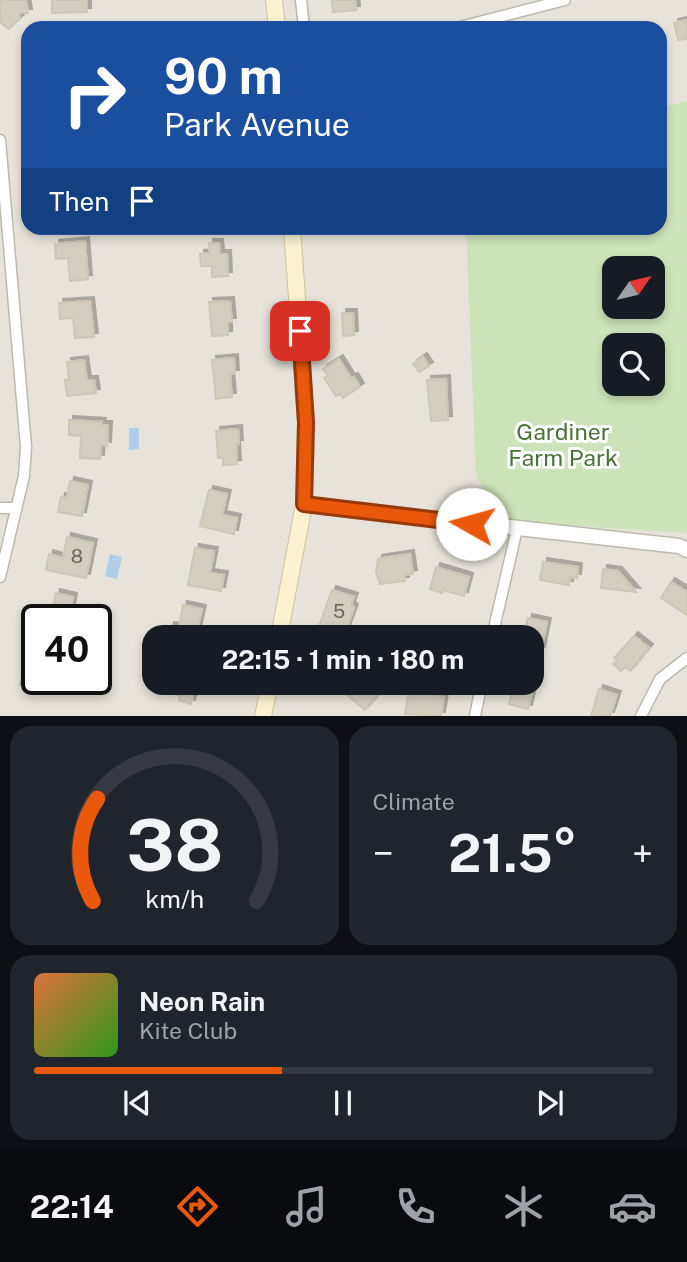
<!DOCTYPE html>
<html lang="en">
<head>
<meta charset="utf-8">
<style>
	body { margin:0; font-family:"Public Sans",sans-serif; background:#20242c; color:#f1f3f6; height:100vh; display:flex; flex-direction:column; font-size:26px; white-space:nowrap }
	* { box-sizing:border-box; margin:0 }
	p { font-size:23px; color:#9ea1a6 }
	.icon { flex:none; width:38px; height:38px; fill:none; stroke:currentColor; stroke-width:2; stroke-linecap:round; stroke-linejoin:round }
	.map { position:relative; height:716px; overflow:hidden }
	.details { display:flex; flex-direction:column; gap:10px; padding:10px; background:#0d0f14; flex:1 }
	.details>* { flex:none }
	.banner { position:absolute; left:21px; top:21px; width:646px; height:214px; border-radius:21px; box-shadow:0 4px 10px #0003; background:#1a4fa0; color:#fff; overflow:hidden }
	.needle { width:46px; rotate:56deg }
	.controls { position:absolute; left:602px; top:256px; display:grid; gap:14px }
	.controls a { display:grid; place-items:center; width:63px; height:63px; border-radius:14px; background:#171b24; box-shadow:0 4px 10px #0003; font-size:35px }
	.speed { position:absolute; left:21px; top:604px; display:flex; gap:14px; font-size:35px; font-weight:700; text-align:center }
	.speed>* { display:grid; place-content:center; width:91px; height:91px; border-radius:50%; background:#171b24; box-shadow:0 4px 10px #0003; line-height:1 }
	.speed .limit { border:4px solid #111; border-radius:10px; background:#fff; color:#111 }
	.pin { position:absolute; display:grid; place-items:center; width:60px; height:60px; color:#fff; margin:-30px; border-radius:14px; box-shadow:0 4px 10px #0006 }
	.me { position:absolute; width:77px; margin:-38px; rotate:277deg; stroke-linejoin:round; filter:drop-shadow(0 0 5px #0008) }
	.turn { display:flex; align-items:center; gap:24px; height:147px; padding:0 28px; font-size:32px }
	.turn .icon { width:91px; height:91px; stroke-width:2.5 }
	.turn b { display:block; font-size:49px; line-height:60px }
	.then { display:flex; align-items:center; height:66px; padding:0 28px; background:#0003; gap:14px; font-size:26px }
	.big { font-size:52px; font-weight:700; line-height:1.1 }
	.details .widget { flex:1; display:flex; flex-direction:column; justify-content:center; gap:10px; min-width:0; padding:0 24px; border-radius:21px; background:#20242c }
	.details .dial { align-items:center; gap:0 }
	.dial svg { height:182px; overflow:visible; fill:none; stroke:#363941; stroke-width:7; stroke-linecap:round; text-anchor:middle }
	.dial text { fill:#f1f3f6; stroke:none }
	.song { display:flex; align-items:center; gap:21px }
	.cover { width:84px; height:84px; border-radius:10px; background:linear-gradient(135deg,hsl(20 70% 55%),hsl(110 70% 35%)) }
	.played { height:7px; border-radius:4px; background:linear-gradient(90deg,#ea580c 40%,#363941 40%) }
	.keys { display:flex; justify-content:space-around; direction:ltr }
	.heat { display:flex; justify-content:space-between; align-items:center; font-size:38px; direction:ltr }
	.details .tiles { flex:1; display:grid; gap:10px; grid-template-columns:1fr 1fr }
	.widget:last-child { grid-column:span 2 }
	.trip { position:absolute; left:142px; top:625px; width:402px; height:70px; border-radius:21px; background:#171b24; box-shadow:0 4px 10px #0003; font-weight:700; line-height:70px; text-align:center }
	.dock { display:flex; height:112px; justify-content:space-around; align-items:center; background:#090b0e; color:#9ea1a6 }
	.dock .icon { width:49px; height:49px }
	.dock .selected { color:#ea580c }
	.dock b { font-size:32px; color:#f1f3f6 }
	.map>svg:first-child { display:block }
	.residential { fill:#e7e3da; fill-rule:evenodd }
	.green { fill:#cee3b9; fill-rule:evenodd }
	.water { fill:#afcfe9 }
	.building { fill:#d4cec2; stroke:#cec6b6; stroke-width:2; filter:url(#shadow) }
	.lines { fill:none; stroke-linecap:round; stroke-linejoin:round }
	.minor-casing { stroke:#beb9af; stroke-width:13 }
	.tertiary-casing { stroke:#beb9af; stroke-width:17 }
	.secondary-casing { stroke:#cec4a0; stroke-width:18 }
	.minor { stroke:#fff; stroke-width:10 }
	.tertiary { stroke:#fff; stroke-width:14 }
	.secondary { stroke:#f9f1d0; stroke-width:16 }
	.route-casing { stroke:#983908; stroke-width:18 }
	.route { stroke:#ea580c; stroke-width:12 }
	.labels { text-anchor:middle; stroke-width:6; stroke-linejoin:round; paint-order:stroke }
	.number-label { font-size:19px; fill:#6a655c }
	.park-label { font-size:23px; fill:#487333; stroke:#fff }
</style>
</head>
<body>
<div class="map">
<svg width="687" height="716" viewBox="0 0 687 716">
	<defs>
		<filter id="shadow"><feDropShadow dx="4" dy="-4" stdDeviation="0" flood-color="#0004"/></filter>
	</defs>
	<rect width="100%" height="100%" fill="#f4f1eb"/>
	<path class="residential" d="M 0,0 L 687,0 L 687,716 L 0,716 ZM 28,28 L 660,28 L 660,228 L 28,228 ZM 614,268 L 653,268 L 653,306 L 614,306 ZM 614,345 L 653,345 L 653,383 L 614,383 ZM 37,620 L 96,620 L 96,679 L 37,679 ZM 154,637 L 532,637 L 532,682 L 154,682 Z"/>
	<path class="green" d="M 687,101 L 687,533 L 485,520 L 483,489 L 476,474 L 466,228 L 660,228 L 660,108 ZM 614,268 L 653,268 L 653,306 L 614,306 ZM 614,345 L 653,345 L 653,383 L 614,383 Z"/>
	<g class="water">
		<polygon points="129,428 139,428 139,449 129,450"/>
		<polygon points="110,554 122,557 117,579 105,576"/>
	</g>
	<g class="building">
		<polygon points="0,0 26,0 28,13 20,13 20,18 9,29 1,23"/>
		<polygon points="52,0 87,0 87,12 52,13"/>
		<polygon points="332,0 355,0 356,10 333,12"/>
		<polygon points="687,20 687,39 678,40 674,23"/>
		<polygon points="85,241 88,279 70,281 68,258 56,259 55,244"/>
		<polygon points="209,243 219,243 220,254 227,254 228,276 212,277 212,266 201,266 200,254 210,253"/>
		<polygon points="90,301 94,337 75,338 73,318 60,319 59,303"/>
		<polygon points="230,301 232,322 228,322 228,335 212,336 209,302"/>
		<polygon points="342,313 353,313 354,335 343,336"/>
		<polygon points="423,357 429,366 419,372 413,364"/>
		<polygon points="234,358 235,374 230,374 232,397 216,399 212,360"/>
		<polygon points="339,359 351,378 354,377 360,387 343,398 340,394 336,396 324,378 328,376 323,369"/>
		<polygon points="84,360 87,380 94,380 96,393 67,396 65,380 69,380 67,362"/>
		<polygon points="446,379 448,420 431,421 427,380"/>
		<polygon points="69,420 102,422 101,425 108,425 107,446 101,445 100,459 80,458 81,436 69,435"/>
		<polygon points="238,429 239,444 236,444 237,464 223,465 223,458 218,458 216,431"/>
		<polygon points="70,481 88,485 82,516 58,512 61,497 67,498"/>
		<polygon points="209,490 227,494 222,515 237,518 234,534 200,526"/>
		<polygon points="67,537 93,543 86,578 46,570 49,554 63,558"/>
		<polygon points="195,548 214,551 210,573 224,575 221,591 188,585"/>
		<polygon points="410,554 413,574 404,575 405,581 380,584 376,572 378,559"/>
		<polygon points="543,562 578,567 577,578 570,577 569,585 540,580"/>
		<polygon points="436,567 469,577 464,596 443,590 442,593 430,589"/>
		<polygon points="603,569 618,571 636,592 601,588"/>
		<polygon points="671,582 687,592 687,615 661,598"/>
		<polygon points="332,590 354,597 351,605 354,608 344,635 319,626"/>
		<polygon points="56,593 73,597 69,620 50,620"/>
		<polygon points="183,605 202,609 197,631 203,632 202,637 168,637 170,626 179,627"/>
		<polygon points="528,618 547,622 541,651 532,650 532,637 524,637"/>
		<polygon points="634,636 649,648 630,671 625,667 621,671 613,664 617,660 614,658"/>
		<polygon points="24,669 37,672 37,679 55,679 52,690 20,685"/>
		<polygon points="176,682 196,682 191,704 179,700 180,696 174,694"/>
		<polygon points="332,682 377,682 373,687 380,693 365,710"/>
		<polygon points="514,682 534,682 528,709 509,704"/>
		<polygon points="599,689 617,695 610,716 591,716"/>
		<polygon points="409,690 444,697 441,716 405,714"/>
	</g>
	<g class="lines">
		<defs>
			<g id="minor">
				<polyline points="301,0 304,28"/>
				<polyline points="456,28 565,0"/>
				<polyline points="0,140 26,447 24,476 0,577"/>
				<polyline points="0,508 15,508"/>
				<polyline points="492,637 517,529"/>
				<polyline points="475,716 482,682"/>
				<polyline points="641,716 660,679 687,658"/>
			</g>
			<polyline id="tertiary" points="304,504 679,546 687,550"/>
			<g id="secondary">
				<polyline points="274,0 277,28"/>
				<polyline points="279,637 304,504 306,423 292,228"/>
				<polyline points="263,716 270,682"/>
			</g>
		</defs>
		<use href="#minor" class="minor-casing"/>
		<use href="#tertiary" class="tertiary-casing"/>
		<use href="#secondary" class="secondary-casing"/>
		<use href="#minor" class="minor"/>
		<use href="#tertiary" class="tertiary"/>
		<use href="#secondary" class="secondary"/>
	</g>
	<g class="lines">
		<defs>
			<polyline id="route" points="300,331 306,423 304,504 472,524"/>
		</defs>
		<use href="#route" class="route-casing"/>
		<use href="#route" class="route"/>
	</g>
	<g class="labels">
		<g class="number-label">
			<text x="77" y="563">8</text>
			<text x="339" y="618">5</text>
		</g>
		<g class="park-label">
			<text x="563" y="440">Gardiner<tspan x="563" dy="26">Farm Park</tspan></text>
		</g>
	</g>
</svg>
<div class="controls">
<a><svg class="needle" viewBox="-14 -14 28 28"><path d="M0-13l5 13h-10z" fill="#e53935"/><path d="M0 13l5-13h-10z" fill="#9ea1a6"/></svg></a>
<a><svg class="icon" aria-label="search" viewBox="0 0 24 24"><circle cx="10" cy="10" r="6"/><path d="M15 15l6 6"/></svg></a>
</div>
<div class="speed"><div class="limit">40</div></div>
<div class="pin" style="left:300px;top:331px;background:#d93025"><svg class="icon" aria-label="arrive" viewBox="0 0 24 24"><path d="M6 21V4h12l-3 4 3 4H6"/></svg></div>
<svg class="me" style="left:472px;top:524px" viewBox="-20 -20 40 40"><circle r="19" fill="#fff"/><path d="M0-13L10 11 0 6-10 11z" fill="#ea580c"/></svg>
<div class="trip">22:15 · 1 min · 180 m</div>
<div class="banner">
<div class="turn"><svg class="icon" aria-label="right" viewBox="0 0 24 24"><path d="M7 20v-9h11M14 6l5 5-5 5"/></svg><div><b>90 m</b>Park Avenue</div></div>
<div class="then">Then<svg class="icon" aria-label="arrive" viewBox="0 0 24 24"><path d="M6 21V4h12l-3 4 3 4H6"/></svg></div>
</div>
</div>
<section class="details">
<div class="tiles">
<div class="widget dial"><svg viewBox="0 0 100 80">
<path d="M14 69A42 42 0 1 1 86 69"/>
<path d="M14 69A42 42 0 0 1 16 24" stroke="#ea580c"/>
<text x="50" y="56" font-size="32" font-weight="700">38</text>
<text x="50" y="72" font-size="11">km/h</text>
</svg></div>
<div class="widget"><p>Climate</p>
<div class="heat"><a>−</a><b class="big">21.5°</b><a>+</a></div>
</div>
<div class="widget">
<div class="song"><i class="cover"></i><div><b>Neon Rain</b><p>Kite Club</p></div></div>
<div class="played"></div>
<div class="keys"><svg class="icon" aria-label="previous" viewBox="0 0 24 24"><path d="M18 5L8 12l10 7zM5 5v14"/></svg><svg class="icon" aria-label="pause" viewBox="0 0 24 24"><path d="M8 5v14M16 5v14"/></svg><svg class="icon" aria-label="next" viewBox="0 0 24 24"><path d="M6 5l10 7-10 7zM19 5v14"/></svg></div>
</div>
</div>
</section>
<nav class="dock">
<b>22:14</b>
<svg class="icon selected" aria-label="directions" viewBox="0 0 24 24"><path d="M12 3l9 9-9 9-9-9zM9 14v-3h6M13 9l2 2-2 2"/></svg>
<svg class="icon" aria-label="music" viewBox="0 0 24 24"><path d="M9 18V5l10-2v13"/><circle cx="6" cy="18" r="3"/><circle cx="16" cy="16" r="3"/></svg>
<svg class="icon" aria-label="phone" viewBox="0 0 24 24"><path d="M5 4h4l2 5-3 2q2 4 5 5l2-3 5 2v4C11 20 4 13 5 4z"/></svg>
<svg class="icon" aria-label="climate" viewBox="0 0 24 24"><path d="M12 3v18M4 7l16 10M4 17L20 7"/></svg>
<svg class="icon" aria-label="car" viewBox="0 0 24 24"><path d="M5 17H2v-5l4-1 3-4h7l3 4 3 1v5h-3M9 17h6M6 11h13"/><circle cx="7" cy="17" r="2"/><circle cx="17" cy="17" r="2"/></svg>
</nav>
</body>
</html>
